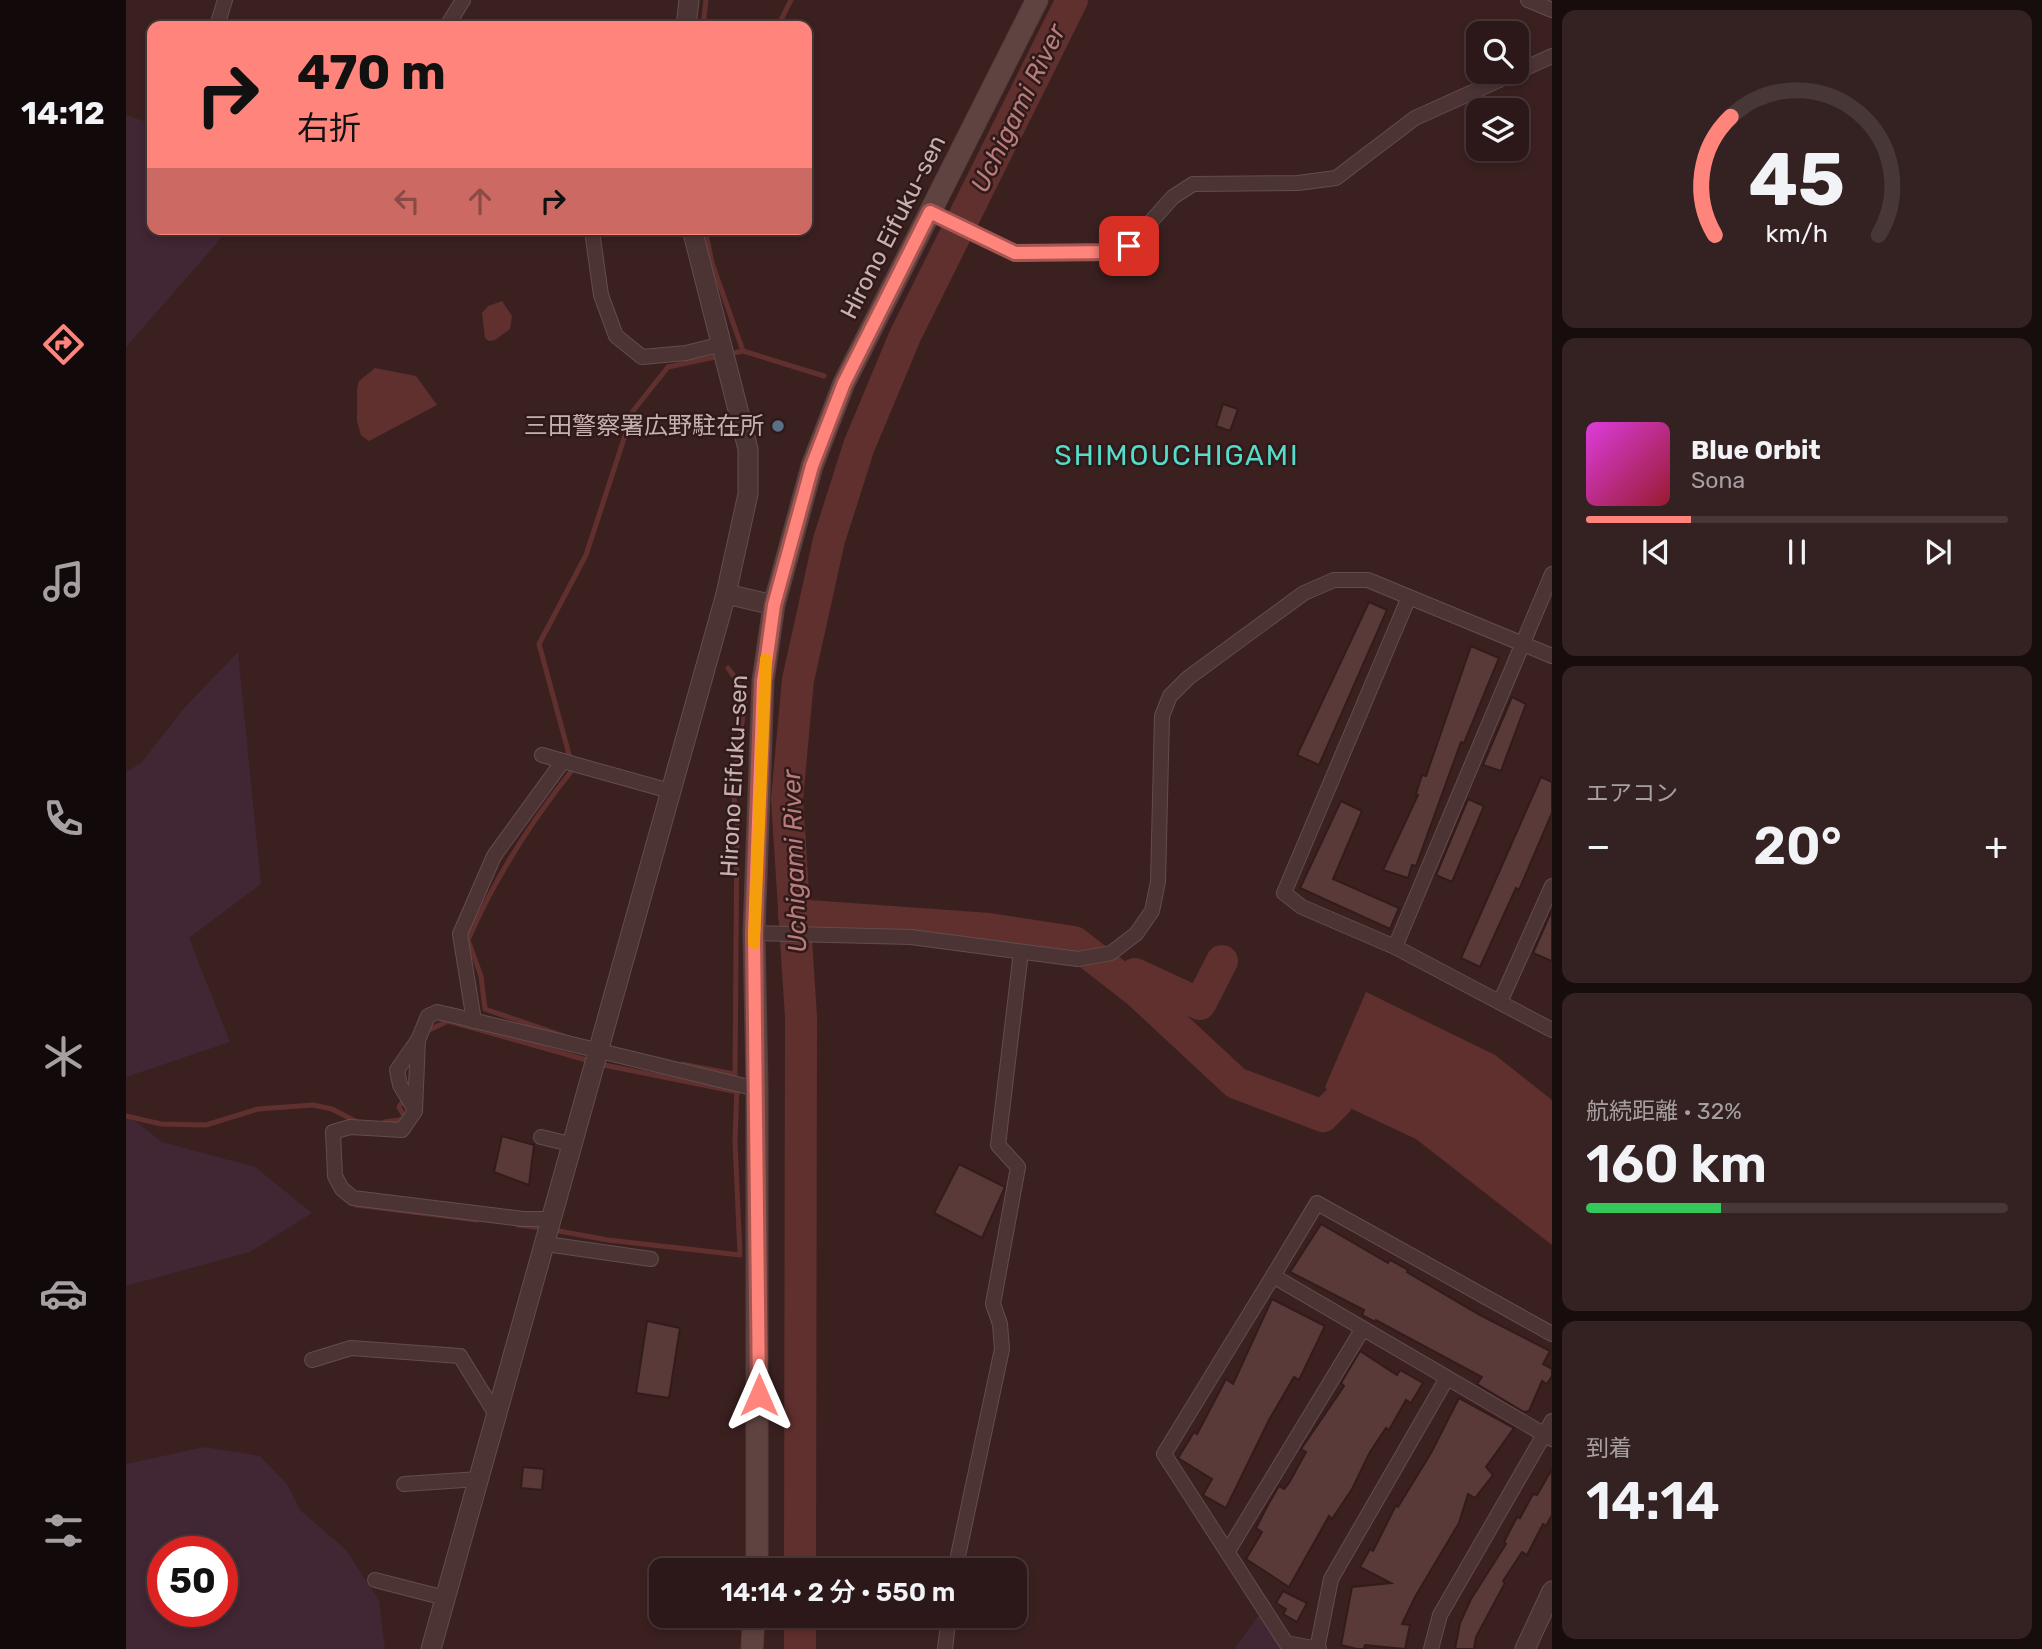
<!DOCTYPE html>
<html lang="ja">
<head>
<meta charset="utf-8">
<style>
	body { margin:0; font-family:Rubik,"Noto Sans JP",sans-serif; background:#342121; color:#f1f3f6; height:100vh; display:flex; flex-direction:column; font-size:26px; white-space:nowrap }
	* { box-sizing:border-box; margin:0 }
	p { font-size:23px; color:#a6a0a2 }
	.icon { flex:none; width:38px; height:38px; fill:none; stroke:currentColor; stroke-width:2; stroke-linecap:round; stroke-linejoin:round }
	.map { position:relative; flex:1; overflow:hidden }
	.sheet { display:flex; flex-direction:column; gap:10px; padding:10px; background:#180d0d; width:490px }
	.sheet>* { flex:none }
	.hud { position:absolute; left:21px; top:21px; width:665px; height:214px; border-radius:14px; box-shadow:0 4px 10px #0003,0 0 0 2px #483737; background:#ff847c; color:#111; overflow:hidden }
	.tools { position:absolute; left:1340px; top:21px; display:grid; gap:14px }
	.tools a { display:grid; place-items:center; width:63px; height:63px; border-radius:14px; background:#2c1818; box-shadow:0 4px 10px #0003,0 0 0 2px #483737; font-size:35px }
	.speed { position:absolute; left:21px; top:1536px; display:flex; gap:14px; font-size:35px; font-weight:700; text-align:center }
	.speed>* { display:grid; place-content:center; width:91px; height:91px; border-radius:50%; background:#2c1818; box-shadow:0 4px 10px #0003,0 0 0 2px #483737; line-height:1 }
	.speed .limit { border:10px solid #d22; background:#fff; color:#111 }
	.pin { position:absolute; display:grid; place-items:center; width:60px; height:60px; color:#fff; margin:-30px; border-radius:14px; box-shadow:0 4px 10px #0006 }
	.me { position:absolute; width:77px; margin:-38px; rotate:0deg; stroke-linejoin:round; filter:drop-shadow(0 0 5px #0008) }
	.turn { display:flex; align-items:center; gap:24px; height:147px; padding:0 35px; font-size:32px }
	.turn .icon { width:91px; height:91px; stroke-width:2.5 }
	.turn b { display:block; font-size:49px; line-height:60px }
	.lanes { display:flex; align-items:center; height:66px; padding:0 35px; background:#0003; justify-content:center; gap:35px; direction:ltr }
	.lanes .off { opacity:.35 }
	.big { font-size:52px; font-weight:600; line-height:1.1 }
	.sheet .widget { flex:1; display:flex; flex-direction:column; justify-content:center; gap:10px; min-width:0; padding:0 24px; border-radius:14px; background:#342121 }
	.sheet .dial { align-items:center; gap:0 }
	.dial svg { height:182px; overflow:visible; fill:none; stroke:#483737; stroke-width:7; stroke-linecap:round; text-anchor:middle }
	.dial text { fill:#f1f3f6; stroke:none }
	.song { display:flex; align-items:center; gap:21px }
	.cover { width:84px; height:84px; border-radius:10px; background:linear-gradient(135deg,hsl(300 70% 55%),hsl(350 70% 35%)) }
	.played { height:7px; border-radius:4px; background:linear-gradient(90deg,#ff847c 25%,#483737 25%) }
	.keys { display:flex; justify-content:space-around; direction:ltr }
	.heat { display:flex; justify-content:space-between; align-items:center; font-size:38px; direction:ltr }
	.charge { height:10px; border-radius:5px; background:linear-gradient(90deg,#34c759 32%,#483737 0) }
	.trip { position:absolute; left:523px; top:1558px; width:378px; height:70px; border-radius:14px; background:#2c1818; box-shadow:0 4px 10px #0003,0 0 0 2px #483737; font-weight:600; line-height:70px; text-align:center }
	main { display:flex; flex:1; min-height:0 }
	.menu { display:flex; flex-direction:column; width:126px; justify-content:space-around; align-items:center; background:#120a0a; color:#a6a0a2 }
	.menu .icon { width:49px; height:49px }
	.menu .current { color:#ff847c }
	.menu b { font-size:32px; color:#f1f3f6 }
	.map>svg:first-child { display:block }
	.green { fill:#412634; fill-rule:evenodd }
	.water { fill:#60302f }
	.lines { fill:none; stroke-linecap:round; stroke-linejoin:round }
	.stream { stroke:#60302f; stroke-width:5 }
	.river { stroke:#60302f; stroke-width:32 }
	.building { fill:#5a3a39; stroke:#321c1b; stroke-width:2 }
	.minor-casing { stroke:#634d4c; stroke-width:16 }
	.tertiary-casing { stroke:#634d4c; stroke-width:21 }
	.secondary-casing { stroke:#553e3d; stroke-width:23 }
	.minor { stroke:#4c3434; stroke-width:14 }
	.tertiary { stroke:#4c3434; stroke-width:19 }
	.secondary { stroke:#5f4341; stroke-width:21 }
	.route-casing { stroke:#a65651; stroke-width:18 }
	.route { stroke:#ff847c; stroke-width:12 }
	.slow { stroke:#f59e0b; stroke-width:12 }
	.service-dot { fill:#5c6f8a; stroke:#301a19; stroke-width:2.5 }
	.labels { text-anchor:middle; stroke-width:5; stroke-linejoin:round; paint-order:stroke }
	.street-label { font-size:24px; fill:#c8b0af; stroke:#301a19 }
	.poi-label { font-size:24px; fill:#c8b0af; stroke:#301a19; text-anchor:end }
	.water-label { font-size:26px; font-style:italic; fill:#b77c7b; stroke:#301a19 }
	.quarter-label { font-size:28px; letter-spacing:2px; fill:#55dccb; stroke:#301a19 }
</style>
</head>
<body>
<main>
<nav class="menu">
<b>14:12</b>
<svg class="icon current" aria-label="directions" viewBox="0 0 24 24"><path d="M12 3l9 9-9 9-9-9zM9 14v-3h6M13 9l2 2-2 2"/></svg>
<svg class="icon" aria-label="music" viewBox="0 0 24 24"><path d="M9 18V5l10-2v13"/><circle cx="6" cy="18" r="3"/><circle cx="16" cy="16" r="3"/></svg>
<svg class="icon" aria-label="phone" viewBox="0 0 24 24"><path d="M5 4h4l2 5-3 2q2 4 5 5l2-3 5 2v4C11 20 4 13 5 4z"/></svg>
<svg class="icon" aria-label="climate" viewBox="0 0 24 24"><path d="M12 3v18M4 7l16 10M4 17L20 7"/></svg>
<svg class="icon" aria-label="car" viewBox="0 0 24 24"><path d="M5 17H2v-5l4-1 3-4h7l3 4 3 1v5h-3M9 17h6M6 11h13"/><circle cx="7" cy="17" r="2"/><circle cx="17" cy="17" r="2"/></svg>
<svg class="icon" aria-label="filters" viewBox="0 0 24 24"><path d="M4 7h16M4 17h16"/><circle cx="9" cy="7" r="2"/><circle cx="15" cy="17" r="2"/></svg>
</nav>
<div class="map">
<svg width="1426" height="1649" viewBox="0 0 1426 1649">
	<rect width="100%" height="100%" fill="#3b2020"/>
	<g class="green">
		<polygon points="0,115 26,124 26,229 99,229 91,243 0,347"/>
		<polygon points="112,652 135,884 63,938 104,1042 0,1077 0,772 15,763 59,707"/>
		<polygon points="0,1114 36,1142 129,1167 186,1213 124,1252 0,1286"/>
		<path d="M 78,1447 L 134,1456 L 161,1484 L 175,1511 L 220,1550 L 253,1600 L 259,1649 L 0,1649 L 0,1464 ZM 96,1552 L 96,1612 L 37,1612 L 37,1552 Z"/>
		<polygon points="1138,1608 1160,1642 1191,1649 1108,1649"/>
	</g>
	<g class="water">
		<polygon points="376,301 386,316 384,329 369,340 363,341 359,338 356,313 362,306"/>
		<polygon points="249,368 290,376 311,405 243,441 235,435 231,421 231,389 233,381"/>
		<polygon points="1240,992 1369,1055 1426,1100 1426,1245 1290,1139 1211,1102 1199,1087"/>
	</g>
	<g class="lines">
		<g class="stream">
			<polyline points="577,26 580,0"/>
			<polyline points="652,26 665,0"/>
			<polyline points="579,229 586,263 617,351"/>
			<polyline points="602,668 620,693 607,789 611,824 609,1077"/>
			<polyline points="303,1030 322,1021 464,1061"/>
			<path d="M 438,1036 L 359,1009 L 355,976 L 342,940 C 369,877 404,823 447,769 L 413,644 L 460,555 L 507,411 L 542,367 L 617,351 L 698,376"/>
			<polyline points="473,1064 612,1092"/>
			<polyline points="556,1064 608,1074"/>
			<polyline points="0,1116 35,1124 80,1125 132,1109 187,1105 206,1109 231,1122"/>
			<polyline points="259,1122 280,1119 273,1107 280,1096"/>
			<polyline points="230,1205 351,1220"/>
			<polyline points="392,1225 417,1228"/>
			<polyline points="427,1230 482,1240 614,1255 609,1141 611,1087"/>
		</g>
		<g class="river">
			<polyline points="668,915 863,929 948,942 1011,991 1110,1083 1197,1116 1211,1102"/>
			<polyline points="1002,978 1009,974 1074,1004 1096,961"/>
			<polyline points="674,1570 675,1017 661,799 672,680 703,540 733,446 779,336 946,0"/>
			<polyline points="674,1649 674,1615"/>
		</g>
	</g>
	<g class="building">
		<polygon points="1097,404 1112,409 1104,431 1090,426"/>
		<polygon points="1243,602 1261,610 1193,765 1171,755"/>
		<polygon points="1345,646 1373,658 1338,743 1335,742 1290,866 1286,865 1282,878 1257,870 1292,795 1290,794 1296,775 1300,776"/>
		<polygon points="1386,697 1400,704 1375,771 1357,765"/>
		<polygon points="1415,777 1426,782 1426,813 1393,890 1390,888 1354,967 1335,958"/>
		<polygon points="1342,799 1358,806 1326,882 1310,875"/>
		<polygon points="1215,801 1236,811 1207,879 1273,908 1264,929 1174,888"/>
		<polygon points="1426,910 1426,961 1407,953"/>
		<polygon points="376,1136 408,1145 403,1185 368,1172"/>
		<polygon points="833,1164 879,1187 856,1238 808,1213"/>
		<polygon points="1195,1224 1262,1263 1264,1260 1282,1270 1281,1272 1354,1315 1424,1351 1417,1364 1426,1369 1426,1376 1421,1384 1416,1381 1403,1411 1398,1412 1351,1384 1356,1377 1250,1320 1249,1322 1236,1315 1238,1310 1164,1272"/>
		<polygon points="1146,1299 1199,1326 1173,1380 1168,1377 1143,1420 1100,1508 1077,1495 1086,1479 1052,1458 1068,1432 1071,1434 1100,1379 1107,1384"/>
		<polygon points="521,1321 554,1328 543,1398 510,1393"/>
		<polygon points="1234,1351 1271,1375 1274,1370 1297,1383 1285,1403 1280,1400 1263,1430 1260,1428 1244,1452 1226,1489 1206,1519 1203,1516 1163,1587 1120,1559 1136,1532 1130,1528 1143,1503 1153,1486 1158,1489 1163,1483 1180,1452 1175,1449 1218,1386 1215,1383"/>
		<polygon points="1333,1398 1388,1428 1360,1467 1367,1475 1349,1498 1342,1494 1333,1523 1289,1597 1276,1624 1284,1625 1279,1649 1239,1645 1238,1649 1231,1649 1215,1645 1226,1587 1265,1583 1234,1567 1244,1549 1247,1551 1270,1505 1272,1507 1305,1453"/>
		<polygon points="397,1467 418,1469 416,1490 395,1488"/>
		<polygon points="1426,1469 1426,1515 1420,1526 1417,1524 1401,1555 1396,1552 1377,1581 1379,1583 1350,1637 1348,1649 1329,1649 1334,1623 1345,1599 1380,1544 1378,1542 1391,1517 1394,1518 1407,1494 1411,1495"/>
		<polygon points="1157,1591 1181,1603 1171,1622 1157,1614 1160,1609 1150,1603"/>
	</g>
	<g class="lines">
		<defs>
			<g id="minor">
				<polyline points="1402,0 1426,10"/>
				<polyline points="91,26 99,0"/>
				<polyline points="321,26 337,0"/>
				<polyline points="1391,72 1426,56"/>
				<polyline points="804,212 889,253 989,252 1003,246 1047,197 1067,184 1172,183 1210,178 1289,118 1391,72"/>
				<polyline points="467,238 475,295 490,336 516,357 560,353 596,344"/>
				<polyline points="1283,597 1158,893 1176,907 1269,947 1426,1030"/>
				<polyline points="416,755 437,761"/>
				<polyline points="628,933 785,937 952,959 985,953 1010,934 1026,911 1032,882 1036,716 1044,696 1062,678 1178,593 1208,580 1242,580 1426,656"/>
				<polyline points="1269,947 1426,574"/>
				<polyline points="1375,1000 1426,886"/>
				<polyline points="348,1021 334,934 368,856 437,761 544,791"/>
				<polyline points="289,1110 274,1085 271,1070 292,1040"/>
				<polyline points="415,1137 448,1145"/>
				<polyline points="426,1219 397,1219 227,1198 216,1189 209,1176 207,1132 224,1127 276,1130 289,1111 292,1040 302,1016 311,1012 329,1016 631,1089"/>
				<polyline points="420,1244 525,1259"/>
				<polyline points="1147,1276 1191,1203 1426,1334"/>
				<polyline points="186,1360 225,1348 334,1356 371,1416"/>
				<polyline points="278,1484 353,1479"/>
				<polyline points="1102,1551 1236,1330"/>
				<polyline points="829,1570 876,1349 874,1324 867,1304 892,1167 872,1145 895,952"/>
				<polyline points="249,1580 319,1598"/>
				<polyline points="819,1649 823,1615"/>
				<polyline points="1191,1649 1205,1579 1321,1378"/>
				<polyline points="1193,1649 1160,1643 1038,1454 1147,1276 1426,1439"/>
				<polyline points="1305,1649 1314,1615 1426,1421"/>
			</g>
			<g id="tertiary">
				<polyline points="560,26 563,0"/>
				<polyline points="600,594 648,605"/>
				<polyline points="305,1649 600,594 622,494 622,449 566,229"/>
				<polyline points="1399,1649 1426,1591"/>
			</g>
			<g id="secondary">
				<polyline points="631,1570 631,1089 628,933 637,681 648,605 686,466 718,383 911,0"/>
				<polyline points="626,1649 628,1615"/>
			</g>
		</defs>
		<use href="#minor" class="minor-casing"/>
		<use href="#tertiary" class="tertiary-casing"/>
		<use href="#secondary" class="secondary-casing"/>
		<use href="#minor" class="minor"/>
		<use href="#tertiary" class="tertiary"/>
		<use href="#secondary" class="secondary"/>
	</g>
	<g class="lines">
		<defs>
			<polyline id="route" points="633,1395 628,933 637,681 641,656 648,605 686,466 718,383 804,212 889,253 989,252 1003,246"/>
		</defs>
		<use href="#route" class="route-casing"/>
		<use href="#route" class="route"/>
		<polyline class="slow" points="628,943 640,659"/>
	</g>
	<circle class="service-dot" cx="652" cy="426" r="7"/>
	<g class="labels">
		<g class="street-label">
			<text transform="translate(767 227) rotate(-63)" y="8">Hirono Eifuku-sen</text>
			<text transform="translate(608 776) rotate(-87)" y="8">Hirono Eifuku-sen</text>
		</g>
		<g class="poi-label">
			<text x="638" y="434">三田警察署広野駐在所</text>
		</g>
		<g class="water-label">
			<text transform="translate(892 108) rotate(-64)" y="9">Uchigami River</text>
			<text transform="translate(668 861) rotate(-92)" y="9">Uchigami River</text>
		</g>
		<g class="quarter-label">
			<text x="1051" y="465">SHIMOUCHIGAMI</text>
		</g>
	</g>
</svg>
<div class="tools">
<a><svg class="icon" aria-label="search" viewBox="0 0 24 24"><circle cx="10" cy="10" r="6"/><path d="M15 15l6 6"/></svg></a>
<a><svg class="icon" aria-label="layers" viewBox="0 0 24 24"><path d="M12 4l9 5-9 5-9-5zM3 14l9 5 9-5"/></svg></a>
</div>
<div class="speed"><div class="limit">50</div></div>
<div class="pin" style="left:1003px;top:246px;background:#d93025"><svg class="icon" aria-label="arrive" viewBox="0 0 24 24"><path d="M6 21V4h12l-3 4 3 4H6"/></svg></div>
<svg class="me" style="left:633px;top:1395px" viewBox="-20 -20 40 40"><path d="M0-17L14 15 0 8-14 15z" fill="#ff847c" stroke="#fff" stroke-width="4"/></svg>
<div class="trip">14:14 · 2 分 · 550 m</div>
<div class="hud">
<div class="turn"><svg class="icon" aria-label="right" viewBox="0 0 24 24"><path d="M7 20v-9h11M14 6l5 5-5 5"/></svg><div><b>470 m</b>右折</div></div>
<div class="lanes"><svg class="icon off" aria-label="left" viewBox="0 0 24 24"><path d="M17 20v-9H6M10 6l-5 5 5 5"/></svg><svg class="icon off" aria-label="ahead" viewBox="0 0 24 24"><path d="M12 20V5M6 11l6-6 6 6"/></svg><svg class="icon" aria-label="right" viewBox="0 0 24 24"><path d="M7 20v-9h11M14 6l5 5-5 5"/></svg></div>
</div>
</div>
<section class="sheet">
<div class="widget dial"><svg viewBox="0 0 100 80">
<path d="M14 69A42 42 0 1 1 86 69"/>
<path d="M14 69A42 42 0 0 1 21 17" stroke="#ff847c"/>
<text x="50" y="56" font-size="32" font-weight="700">45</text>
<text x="50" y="72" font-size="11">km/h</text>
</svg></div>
<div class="widget">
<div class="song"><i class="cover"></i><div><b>Blue Orbit</b><p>Sona</p></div></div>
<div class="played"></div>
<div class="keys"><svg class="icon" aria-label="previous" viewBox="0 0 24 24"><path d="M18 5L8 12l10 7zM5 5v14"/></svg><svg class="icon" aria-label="pause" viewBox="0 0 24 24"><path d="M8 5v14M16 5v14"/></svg><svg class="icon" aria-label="next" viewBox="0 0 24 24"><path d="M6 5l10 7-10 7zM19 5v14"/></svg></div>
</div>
<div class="widget"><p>エアコン</p>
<div class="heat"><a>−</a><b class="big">20°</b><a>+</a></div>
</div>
<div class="widget"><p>航続距離 · 32%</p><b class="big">160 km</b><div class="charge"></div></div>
<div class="widget"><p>到着</p><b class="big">14:14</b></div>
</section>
</main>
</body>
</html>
